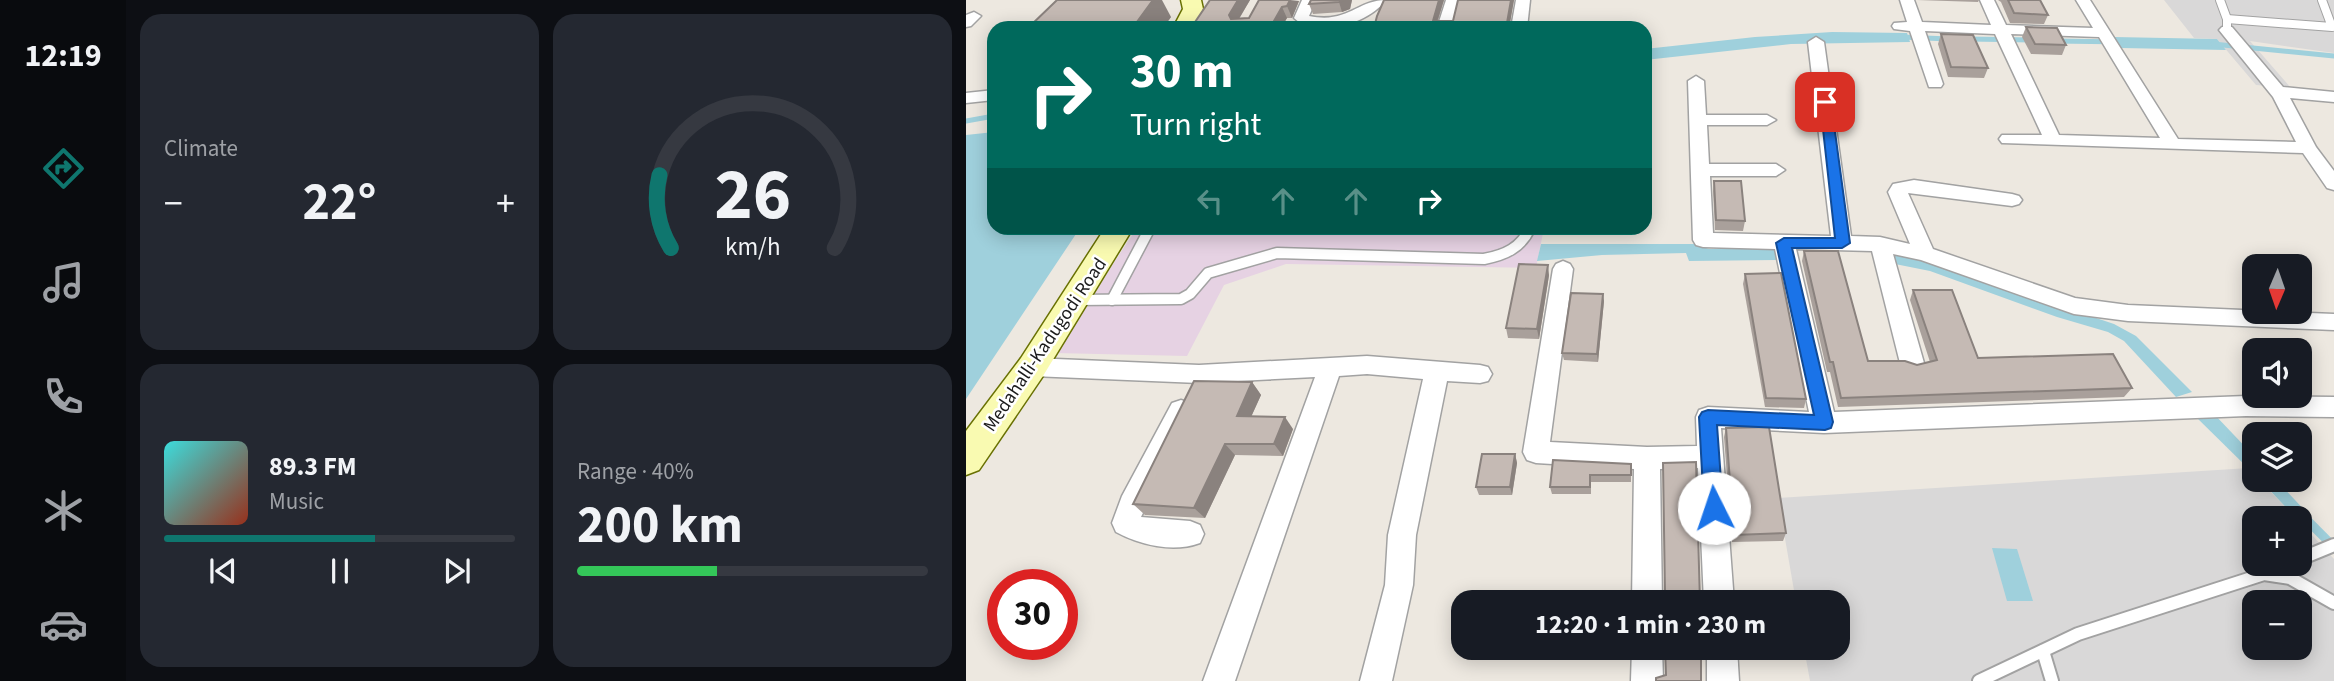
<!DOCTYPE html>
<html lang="en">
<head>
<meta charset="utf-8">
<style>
	body { margin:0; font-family:"Source Sans 3",sans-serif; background:#242831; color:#f1f3f6; height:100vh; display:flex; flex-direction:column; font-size:26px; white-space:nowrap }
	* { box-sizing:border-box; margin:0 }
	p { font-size:23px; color:#9ea1a6 }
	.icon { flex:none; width:38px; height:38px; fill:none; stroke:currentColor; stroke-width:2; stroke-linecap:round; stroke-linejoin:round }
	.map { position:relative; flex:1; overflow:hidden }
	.details { display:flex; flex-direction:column; gap:14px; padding:14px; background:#0d0f14; width:840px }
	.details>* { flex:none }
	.hud { position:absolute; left:21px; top:21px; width:665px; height:214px; border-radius:21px; box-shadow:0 4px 18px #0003; background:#00695c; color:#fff; overflow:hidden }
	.needle { width:46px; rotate:182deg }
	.controls { position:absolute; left:1276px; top:254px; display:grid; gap:14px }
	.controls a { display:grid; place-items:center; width:70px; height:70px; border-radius:14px; background:#171b24; box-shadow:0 4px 18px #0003; font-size:35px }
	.speed { position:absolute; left:21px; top:569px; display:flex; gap:14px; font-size:35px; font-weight:700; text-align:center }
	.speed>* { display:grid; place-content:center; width:91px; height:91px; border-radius:50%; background:#171b24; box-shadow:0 4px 18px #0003; line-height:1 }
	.speed .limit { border:10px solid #d22; background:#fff; color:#111 }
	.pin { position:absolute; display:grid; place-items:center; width:60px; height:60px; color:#fff; margin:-30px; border-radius:14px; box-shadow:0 4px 10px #0006 }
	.me { position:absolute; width:77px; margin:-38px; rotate:356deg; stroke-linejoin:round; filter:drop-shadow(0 0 5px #0008) }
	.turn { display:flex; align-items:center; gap:24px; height:147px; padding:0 28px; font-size:32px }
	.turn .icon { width:91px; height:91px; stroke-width:2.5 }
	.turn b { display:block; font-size:49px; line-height:60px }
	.lanes { display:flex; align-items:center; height:66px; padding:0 28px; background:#0003; justify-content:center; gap:35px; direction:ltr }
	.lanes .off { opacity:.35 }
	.big { font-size:52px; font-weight:700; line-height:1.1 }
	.details .tile { flex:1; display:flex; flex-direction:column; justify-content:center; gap:10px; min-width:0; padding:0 24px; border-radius:21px; background:#242831 }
	.details .dial { align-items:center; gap:0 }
	.dial svg { height:182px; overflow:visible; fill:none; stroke:#363941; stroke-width:7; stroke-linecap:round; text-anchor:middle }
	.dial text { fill:#f1f3f6; stroke:none }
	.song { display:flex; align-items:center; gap:21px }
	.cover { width:84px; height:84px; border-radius:10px; background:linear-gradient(135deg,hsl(180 70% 55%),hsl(10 70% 35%)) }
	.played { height:7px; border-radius:4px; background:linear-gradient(90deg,#0f766e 60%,#363941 60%) }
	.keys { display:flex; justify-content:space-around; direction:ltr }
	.heat { display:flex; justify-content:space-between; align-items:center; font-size:38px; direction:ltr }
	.charge { height:10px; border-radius:5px; background:linear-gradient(90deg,#34c759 40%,#363941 0) }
	.details .tiles { flex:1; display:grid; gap:14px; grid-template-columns:repeat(2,1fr) }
	.trip { position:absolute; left:485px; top:590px; width:399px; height:70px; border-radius:21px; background:#171b24; box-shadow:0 4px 18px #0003; font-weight:700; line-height:70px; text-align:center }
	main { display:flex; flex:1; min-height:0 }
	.tabs { display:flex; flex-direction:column; width:126px; justify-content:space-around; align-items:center; background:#090b0e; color:#9ea1a6 }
	.tabs .icon { width:49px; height:49px }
	.tabs .active { color:#0f766e }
	.tabs b { font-size:32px; color:#f1f3f6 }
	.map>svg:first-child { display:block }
	.residential { fill:#d9d8d8; fill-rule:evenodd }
	.industrial { fill:#e6d2e3 }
	.water { fill:#9fd0dc }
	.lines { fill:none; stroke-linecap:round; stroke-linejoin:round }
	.stream-far1 { stroke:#9fd0dc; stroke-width:5 }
	.stream { stroke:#9fd0dc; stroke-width:9 }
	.lane-far2-casing { stroke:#a2a2a2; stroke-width:10 }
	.lane-far1-casing { stroke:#a2a2a2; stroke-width:13 }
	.lane-casing { stroke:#a2a2a2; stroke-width:16 }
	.street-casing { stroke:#a2a2a2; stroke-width:3 }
	.secondary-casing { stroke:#697103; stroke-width:3 }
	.lane-far2 { stroke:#fff; stroke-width:8 }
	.lane-far1 { stroke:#fff; stroke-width:10 }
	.lane { stroke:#fff; stroke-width:12 }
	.street { fill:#fff; fill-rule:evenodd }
	.secondary { fill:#f9fab1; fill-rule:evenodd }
	.wall { fill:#a9a09b }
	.shaded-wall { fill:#8a827e }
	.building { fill:#c5bab4; stroke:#8a827e; stroke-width:2 }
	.route { fill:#1a73e8; stroke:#114b97; stroke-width:2 }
	.labels { text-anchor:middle; stroke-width:5; stroke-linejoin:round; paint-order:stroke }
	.street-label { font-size:19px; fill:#1b1b1b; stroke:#fff }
</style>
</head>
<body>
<main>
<nav class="tabs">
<b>12:19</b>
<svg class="icon active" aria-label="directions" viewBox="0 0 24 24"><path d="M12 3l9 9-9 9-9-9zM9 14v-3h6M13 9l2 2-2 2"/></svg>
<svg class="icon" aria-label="music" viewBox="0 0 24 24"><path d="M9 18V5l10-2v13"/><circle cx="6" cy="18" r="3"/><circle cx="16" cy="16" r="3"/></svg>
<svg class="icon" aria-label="phone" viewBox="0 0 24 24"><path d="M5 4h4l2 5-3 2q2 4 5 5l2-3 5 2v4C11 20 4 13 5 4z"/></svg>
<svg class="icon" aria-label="climate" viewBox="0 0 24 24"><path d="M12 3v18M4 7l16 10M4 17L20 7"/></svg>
<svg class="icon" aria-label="car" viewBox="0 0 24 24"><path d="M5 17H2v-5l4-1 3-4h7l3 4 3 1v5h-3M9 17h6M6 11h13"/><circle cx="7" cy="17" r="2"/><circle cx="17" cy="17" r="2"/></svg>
</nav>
<section class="details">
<div class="tiles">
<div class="tile"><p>Climate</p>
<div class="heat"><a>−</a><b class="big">22°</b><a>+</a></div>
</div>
<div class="tile dial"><svg viewBox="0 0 100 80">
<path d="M14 69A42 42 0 1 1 86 69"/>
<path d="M14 69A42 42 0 0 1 9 37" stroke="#0f766e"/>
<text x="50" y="56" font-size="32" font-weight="700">26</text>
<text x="50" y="72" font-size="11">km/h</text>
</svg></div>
<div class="tile">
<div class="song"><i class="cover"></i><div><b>89.3 FM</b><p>Music</p></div></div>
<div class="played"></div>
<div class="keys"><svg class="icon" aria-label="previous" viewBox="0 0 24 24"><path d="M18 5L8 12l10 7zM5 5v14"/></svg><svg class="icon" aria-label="pause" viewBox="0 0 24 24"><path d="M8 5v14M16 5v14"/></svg><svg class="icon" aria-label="next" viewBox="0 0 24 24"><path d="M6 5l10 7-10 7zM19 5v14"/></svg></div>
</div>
<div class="tile"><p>Range · 40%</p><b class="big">200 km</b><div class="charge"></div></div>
</div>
</section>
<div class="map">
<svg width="1368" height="681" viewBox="0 0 1368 681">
	<rect width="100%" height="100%" fill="#ede8e0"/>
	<g class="residential">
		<polygon points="1198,0 1368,0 1368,53 1284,41 1325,88 1290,85 1251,39 1228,38"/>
		<path d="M 1283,468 L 1288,474 L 1288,480 L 1293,480 L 1330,518 L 1288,518 L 1288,564 L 1334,564 L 1334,522 L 1368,559 L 1368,681 L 844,681 L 838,648 L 872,648 L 872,602 L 830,602 L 812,498 ZM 1288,602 L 1334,602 L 1334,648 L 1288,648 Z"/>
	</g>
	<polygon class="industrial" points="171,228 578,228 570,268 320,264 258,285 221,356 88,353"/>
	<g class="water">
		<polygon points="866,32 941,33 944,42 825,44 679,60 679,49 789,37"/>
		<polygon points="1148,37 1251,39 1260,50 1155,48"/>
		<polygon points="28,132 28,176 22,198 28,200 28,228 114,228 0,399 0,135"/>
		<polygon points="575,244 728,244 743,249 809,249 810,260 723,261 720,253 636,255 571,261"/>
		<polygon points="928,254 952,258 1148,324 1170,336 1226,392 1210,397 1158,341 1142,332 1091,317 964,271 929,264"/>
		<polygon points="1247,413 1288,456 1288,474 1228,415"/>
		<polygon points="1294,480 1310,480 1346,518 1334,521 1334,518 1330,518"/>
		<polygon points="1026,548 1051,549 1067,601 1041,601"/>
	</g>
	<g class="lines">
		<g class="stream-far1">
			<polyline points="935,37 983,39"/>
			<polyline points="1002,39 1067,40"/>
			<polyline points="1089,41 1161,42"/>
			<polyline points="1247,44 1368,56"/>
			<polyline points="0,121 28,116"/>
		</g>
		<polyline class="stream" points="1336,515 1367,546"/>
		<defs>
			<g id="lane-far2">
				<polyline points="1254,0 1261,19 1261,30"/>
				<polyline points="1261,19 1366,27 1356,0"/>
			</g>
			<g id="lane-far1">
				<path d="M 110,300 L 215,299 L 224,294 L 242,273 L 311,253 L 518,259 C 539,255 555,248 564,228"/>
				<polyline points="146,300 184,228"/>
			</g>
			<g id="lane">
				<polyline points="1334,559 1368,545"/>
				<polyline points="1300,573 1323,564"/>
				<polyline points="1077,651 1086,681"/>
				<polyline points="1013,681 1112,634 1298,574 1324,578 1368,603"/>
			</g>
			<g id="street">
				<path d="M 336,0 L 350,0 L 343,16 C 382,24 391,0 420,0 C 403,23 351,40 328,18 Z"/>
				<polygon points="480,0 494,0 487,28 471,28"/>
				<polygon points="550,0 564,0 561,28 545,28"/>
				<path d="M 934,0 L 948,0 L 956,22 L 1025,25 L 1014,0 L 1028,0 L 1040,25 L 1127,28 L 1110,0 L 1124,0 L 1212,139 L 1330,142 L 1307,97 L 1253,30 L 1256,27 L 1266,27 L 1317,87 L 1368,92 L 1368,102 L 1324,98 L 1350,147 L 1368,171 L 1368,190 L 1361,188 L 1337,153 L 1036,143 L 1033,139 L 1036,135 L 1076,135 L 1029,34 L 959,31 L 977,84 L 975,87 L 963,87 L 944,31 L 928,29 L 926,26 L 928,23 L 941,22 ZM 1045,34 L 1133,37 L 1194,138 L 1093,135 Z"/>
				<polygon points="8,12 15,16 5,26 0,27 0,15"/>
				<polygon points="850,37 858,42 885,236 914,237 944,244 922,192 927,184 948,180 1046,194 1053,196 1056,200 1053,204 1046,206 942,193 967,249 1109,298 1162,305 1368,314 1368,330 1162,321 1108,314 955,260 927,254 958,363 954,370 946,372 938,370 934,363 906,251 830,249 868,412 1280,396 1368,397 1368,417 1280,416 858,433 755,428 768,602 738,602 732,468 694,469 696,602 666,602 668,469 570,463 561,460 557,452 587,269 590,264 597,261 604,264 607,269 584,442 681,447 731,446 730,417 733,410 742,407 843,412 809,249 737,247 730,245 727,240 722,81 730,76 738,81 740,115 801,115 810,120 801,125 741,125 743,164 810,164 819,170 810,176 744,176 747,233 865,236 842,42"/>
				<polygon points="28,90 28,100 0,103 0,93"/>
				<polygon points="401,356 514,365 522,367 526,374 522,381 514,383 481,381 450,535 447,585 426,681 394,681 419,585 422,535 457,379 401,374 373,376 269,681 237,681 349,377 233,383 66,376 58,374 54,367 58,360 66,358 233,365"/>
				<path d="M 215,400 L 224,403 L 227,410 L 175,517 L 224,521 L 234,525 L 238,534 L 234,543 C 207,553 174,545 150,532 L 146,523 L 156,496 L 206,403 Z"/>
				<polygon points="666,648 696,648 697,681 665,681"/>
				<polygon points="741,648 771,648 773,681 741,681"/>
			</g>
			<g id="secondary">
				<polygon points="215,0 235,0 237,9 227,28 207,28 217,9"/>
				<polygon points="139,228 167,228 77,376 13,470 0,475 0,431 55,358"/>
			</g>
		</defs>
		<use href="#lane-far2" class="lane-far2-casing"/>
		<use href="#lane-far1" class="lane-far1-casing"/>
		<use href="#lane" class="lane-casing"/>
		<use href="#street" class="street-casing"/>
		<use href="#secondary" class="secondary-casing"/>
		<use href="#lane-far2" class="lane-far2"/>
		<use href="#lane-far1" class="lane-far1"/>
		<use href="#lane" class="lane"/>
		<use href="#street" class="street"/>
		<use href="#secondary" class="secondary"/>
	</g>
	<g class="wall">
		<polygon points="244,0 284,0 273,19 283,18 333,1 326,18 321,18 315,28 225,28"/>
		<polygon points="386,0 384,9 376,12 347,14 343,4"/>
		<polygon points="478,0 472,21 487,21 492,0 548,0 543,28 408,28"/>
		<polygon points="951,0 1013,0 1012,2"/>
		<polygon points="1032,0 1074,0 1082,15 1078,24 1044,23 1035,2"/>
		<polygon points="205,17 197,28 62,28"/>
		<polygon points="1060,27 1100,45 1096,55 1065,54 1056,37"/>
		<polygon points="975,34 1022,68 1018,78 982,77 972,44"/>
		<polygon points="748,181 779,221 777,231 749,230 747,191"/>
		<polygon points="838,251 902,361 951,365 964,362 944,300 947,290 1012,358 1166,388 1158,397 872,407 864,372 861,372 836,261"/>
		<polygon points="779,274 840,399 838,408 799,407 777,284"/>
		<polygon points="583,275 573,339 542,338 540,328"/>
		<polygon points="638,301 632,362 598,360 596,353"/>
		<polygon points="286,382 295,395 285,417 327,429 317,456 269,455 239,518 179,515 167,504"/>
		<polygon points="760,428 820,533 817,541 766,542 758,437"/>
		<polygon points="549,454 551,463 546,495 513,495 510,487"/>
		<polygon points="587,460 665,464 665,482 625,482 625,494 586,494 584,487"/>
	</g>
	<g class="shaded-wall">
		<polygon points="187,0 196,0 205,17 197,28 169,28 168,26"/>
		<polygon points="272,0 284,0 268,27 263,15"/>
		<polygon points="324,0 333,1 326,18 321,6"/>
		<polygon points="379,0 386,0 384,9 376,12 373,2"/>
		<polygon points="473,0 478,0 469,28 467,21"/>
		<polygon points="545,0 548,0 543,28 542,28 541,23"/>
		<polygon points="316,7 321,18 315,28 304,28"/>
		<polygon points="582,265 583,275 573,339 571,329"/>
		<polygon points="637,294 638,301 632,362 631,354"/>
		<polygon points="286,382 295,395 280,428 271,416"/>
		<polygon points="319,417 327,429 317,456 308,444"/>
		<polygon points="259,444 269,455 239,518 228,508"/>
		<polygon points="549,454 551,463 546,495 544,487"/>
	</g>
	<g class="building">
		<polygon points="91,0 187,0 168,26 62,28"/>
		<polygon points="244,0 272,0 263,15 265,19 283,18 293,0 324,0 321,6 316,7 304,28 225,28"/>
		<polygon points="345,0 379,0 373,2 343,4"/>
		<polygon points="418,0 473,0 467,21 487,21 492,0 545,0 541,23 517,23 516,28 408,28 411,16"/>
		<polygon points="1042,0 1074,0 1082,15 1048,13"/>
		<polygon points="1060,27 1091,28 1100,45 1069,44"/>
		<polygon points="975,34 1007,35 1022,68 985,67"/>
		<polygon points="748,181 775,181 779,221 750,220"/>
		<polygon points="838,251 872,251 902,361 939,361 951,365 971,360 947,290 986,290 1012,358 1147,354 1166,388 875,398 867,362 864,362"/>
		<polygon points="553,264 582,265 571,329 540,328"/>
		<polygon points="815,273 840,399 800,398 779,274"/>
		<polygon points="605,293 637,294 631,354 596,353"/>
		<polygon points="228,381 286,382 271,416 319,417 308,444 259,444 228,508 167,504"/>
		<polygon points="803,427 820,533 768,535 760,428"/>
		<polygon points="516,454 549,454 544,487 510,487"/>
		<polygon points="587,460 665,464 665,475 624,475 624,487 584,487"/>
		<polygon points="730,462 734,602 691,602 691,598 699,595 697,463"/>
		<polygon points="699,648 735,648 735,681 690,681 690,678 700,675"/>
	</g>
	<polygon class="route" points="859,98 865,102 884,243 876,248 826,248 867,422 865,428 859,430 751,425 757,508 754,514 748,516 741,514 738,508 733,417 736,412 742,410 848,415 810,243 818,238 869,238 854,102"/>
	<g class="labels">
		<g class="street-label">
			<text transform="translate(78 344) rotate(-56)" y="7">Medahalli-Kadugodi Road</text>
		</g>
	</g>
</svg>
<div class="controls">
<a><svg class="needle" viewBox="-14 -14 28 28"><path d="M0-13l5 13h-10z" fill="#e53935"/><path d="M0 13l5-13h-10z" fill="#9ea1a6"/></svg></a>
<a><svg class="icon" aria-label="sound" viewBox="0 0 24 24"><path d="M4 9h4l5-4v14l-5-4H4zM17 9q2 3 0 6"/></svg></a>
<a><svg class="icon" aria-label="layers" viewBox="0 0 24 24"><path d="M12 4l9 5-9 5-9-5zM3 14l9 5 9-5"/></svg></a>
<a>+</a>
<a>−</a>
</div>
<div class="speed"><div class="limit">30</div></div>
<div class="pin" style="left:859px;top:102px;background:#d93025"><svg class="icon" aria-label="arrive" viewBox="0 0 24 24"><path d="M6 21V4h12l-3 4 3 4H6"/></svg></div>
<svg class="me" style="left:748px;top:508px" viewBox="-20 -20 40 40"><circle r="19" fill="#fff"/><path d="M0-13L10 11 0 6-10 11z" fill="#1a73e8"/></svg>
<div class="trip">12:20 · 1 min · 230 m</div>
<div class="hud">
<div class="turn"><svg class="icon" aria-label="right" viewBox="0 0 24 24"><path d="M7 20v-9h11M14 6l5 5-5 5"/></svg><div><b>30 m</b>Turn right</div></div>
<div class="lanes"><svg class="icon off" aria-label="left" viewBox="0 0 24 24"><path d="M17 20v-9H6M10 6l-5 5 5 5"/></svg><svg class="icon off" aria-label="ahead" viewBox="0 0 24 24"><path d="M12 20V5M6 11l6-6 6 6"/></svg><svg class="icon off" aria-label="ahead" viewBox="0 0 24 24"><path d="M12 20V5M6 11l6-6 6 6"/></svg><svg class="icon" aria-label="right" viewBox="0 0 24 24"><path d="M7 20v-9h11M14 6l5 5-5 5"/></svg></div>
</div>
</div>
</main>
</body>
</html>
